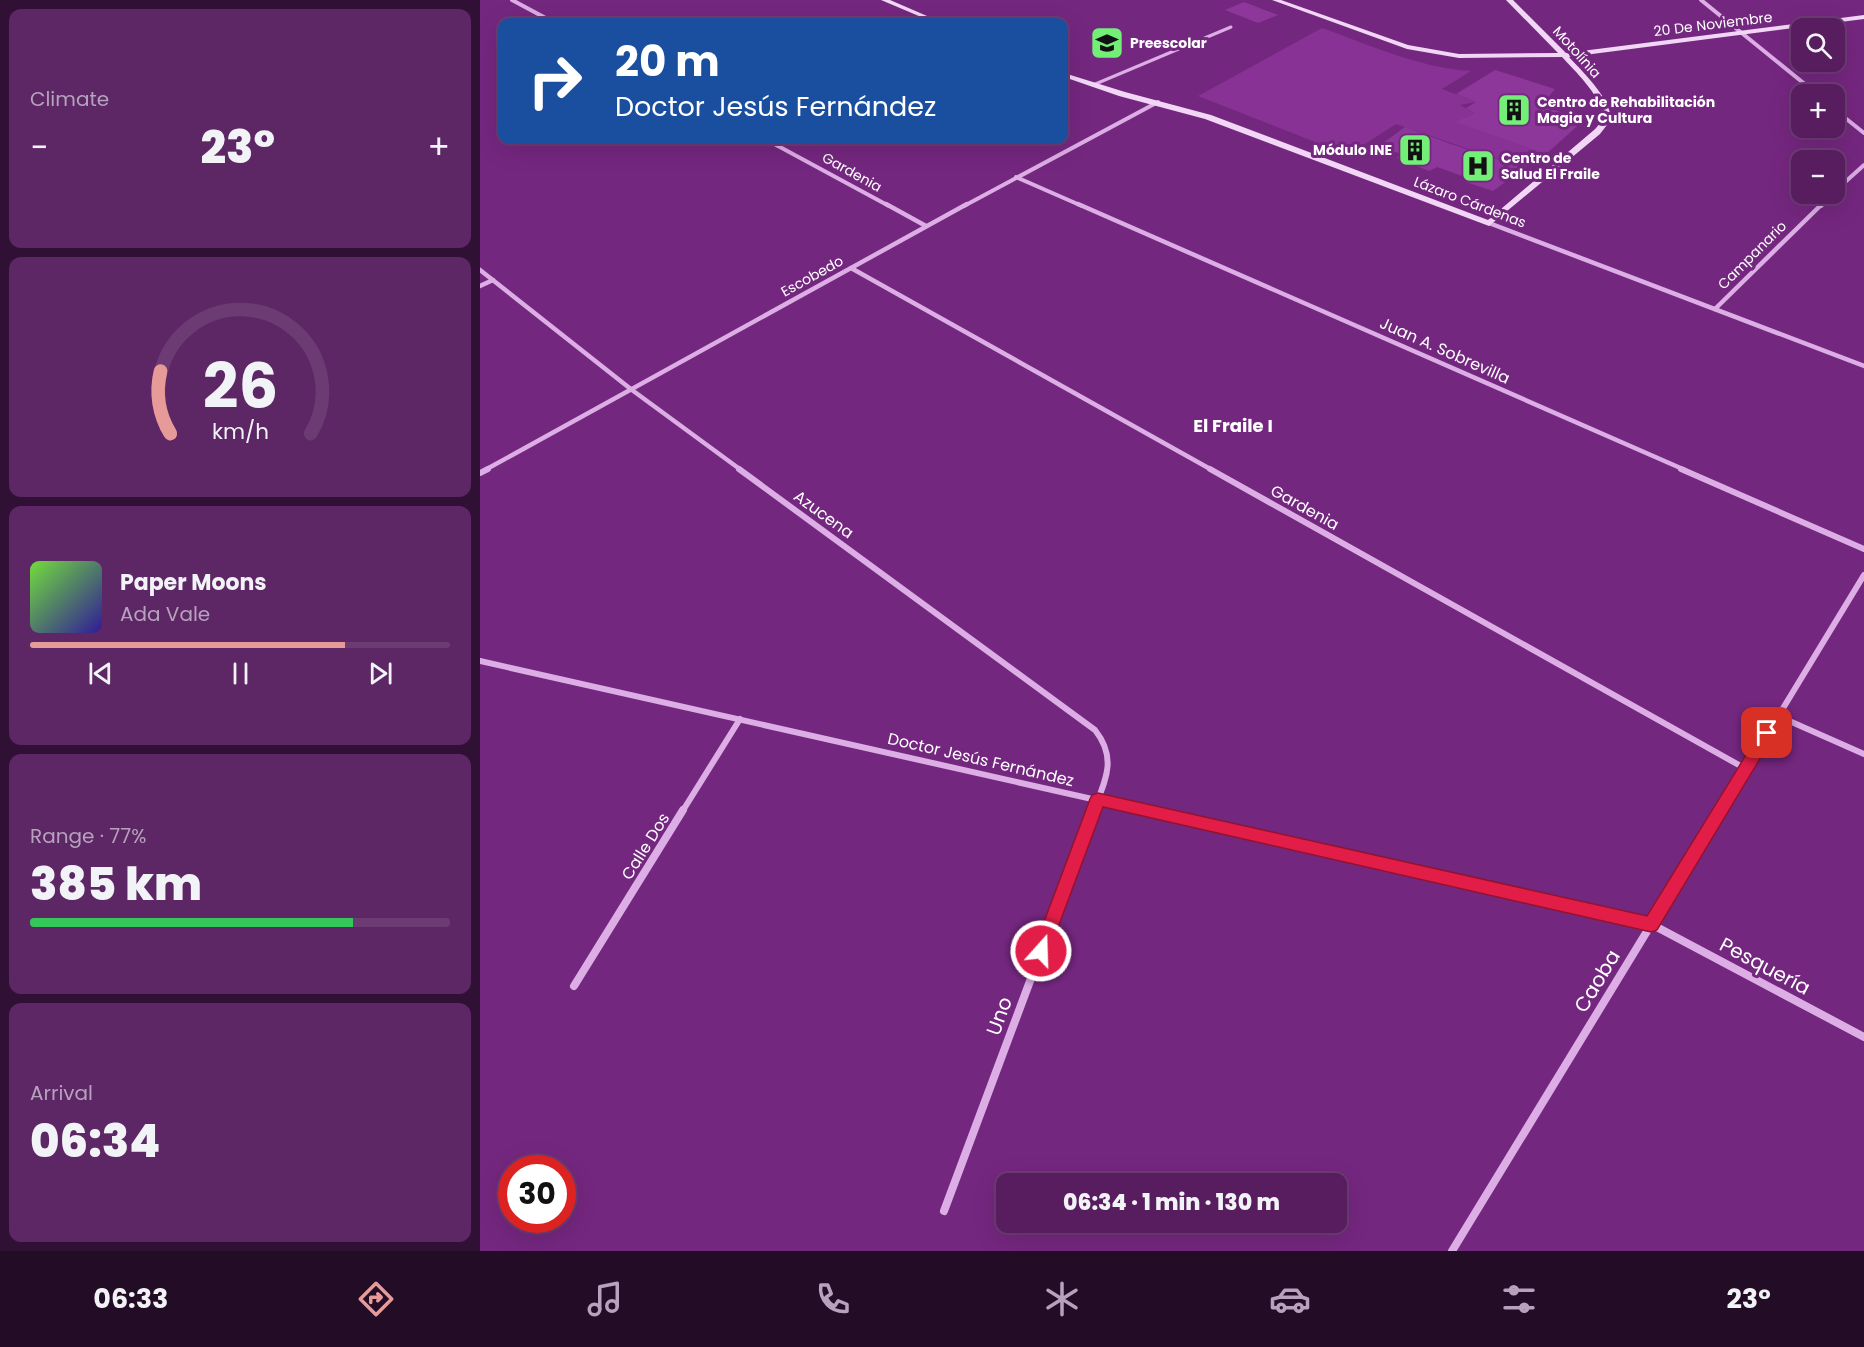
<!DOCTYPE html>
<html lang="en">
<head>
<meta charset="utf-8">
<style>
	body { margin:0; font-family:Poppins,sans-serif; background:#5d2665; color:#f1f3f6; height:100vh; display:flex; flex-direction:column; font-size:22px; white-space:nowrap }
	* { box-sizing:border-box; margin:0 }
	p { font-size:20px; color:#b6a2bd }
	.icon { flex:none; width:33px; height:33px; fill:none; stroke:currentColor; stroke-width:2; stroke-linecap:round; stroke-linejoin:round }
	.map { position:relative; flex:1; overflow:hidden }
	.sheet { display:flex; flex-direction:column; gap:9px; padding:9px; background:#301034; width:480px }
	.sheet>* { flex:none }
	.guide { position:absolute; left:18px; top:18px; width:570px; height:126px; border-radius:12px; box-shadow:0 6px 24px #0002,0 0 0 2px #6d3b74; background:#1a4fa0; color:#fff; overflow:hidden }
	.controls { position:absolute; left:1311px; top:18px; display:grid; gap:12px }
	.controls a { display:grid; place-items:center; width:54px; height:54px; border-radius:12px; background:#571d5f; box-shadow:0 6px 24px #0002,0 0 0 2px #6d3b74; font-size:30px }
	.speed { position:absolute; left:18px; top:1155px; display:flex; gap:12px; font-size:30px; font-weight:700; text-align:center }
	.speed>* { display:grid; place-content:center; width:78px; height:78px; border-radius:50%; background:#571d5f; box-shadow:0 6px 24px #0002,0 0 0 2px #6d3b74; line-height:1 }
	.speed .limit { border:9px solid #d22; background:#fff; color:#111 }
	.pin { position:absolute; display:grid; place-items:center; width:51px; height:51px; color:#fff; margin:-26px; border-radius:12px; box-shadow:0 3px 9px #0006 }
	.me { position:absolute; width:66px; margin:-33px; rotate:20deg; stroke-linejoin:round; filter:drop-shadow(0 0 4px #0008) }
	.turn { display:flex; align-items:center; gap:21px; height:126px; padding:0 18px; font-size:27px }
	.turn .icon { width:78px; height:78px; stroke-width:2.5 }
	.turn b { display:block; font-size:42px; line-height:51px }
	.big { font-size:45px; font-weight:800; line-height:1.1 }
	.sheet .tile { flex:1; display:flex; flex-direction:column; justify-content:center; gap:9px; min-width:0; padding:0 21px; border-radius:12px; background:#5d2665 }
	.sheet .dial { align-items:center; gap:0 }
	.dial svg { height:156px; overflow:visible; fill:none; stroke:#6d3b74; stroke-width:7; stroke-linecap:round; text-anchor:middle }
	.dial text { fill:#f1f3f6; stroke:none }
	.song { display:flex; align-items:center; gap:18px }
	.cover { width:72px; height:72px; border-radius:9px; background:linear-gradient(135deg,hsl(100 70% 55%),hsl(250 70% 35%)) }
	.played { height:6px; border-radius:3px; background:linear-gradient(90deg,#e69b98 75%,#6d3b74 75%) }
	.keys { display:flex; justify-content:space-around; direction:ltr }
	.heat { display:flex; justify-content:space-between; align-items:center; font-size:33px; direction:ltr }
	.charge { height:9px; border-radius:4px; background:linear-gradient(90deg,#34c759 77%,#6d3b74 0) }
	.trip { position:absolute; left:516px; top:1173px; width:351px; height:60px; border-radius:12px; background:#571d5f; box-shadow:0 6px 24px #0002,0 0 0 2px #6d3b74; font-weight:800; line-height:60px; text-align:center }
	.menu { display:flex; height:96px; justify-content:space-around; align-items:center; background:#230c26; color:#b6a2bd }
	.menu .icon { width:42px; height:42px }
	.menu .active { color:#e69b98 }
	.menu b { font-size:27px; color:#f1f3f6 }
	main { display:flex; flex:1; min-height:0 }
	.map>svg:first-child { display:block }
	.green { fill:#883296 }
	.building { fill:#8e379b }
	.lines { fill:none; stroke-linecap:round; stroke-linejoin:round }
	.lane { stroke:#ddade5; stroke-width:3 }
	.street-far3 { stroke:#ddade5; stroke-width:4 }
	.street-far2 { stroke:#ddade5; stroke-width:4.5 }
	.street-far1 { stroke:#ddade5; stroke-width:6 }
	.street { stroke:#ddade5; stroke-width:8 }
	.secondary { fill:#f1d6f5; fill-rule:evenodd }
	.route { fill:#e11d48; stroke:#92132f; stroke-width:1.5 }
	.labels { text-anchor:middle; stroke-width:6; stroke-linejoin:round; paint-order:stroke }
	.far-street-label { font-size:14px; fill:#fff; stroke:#74277f }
	.far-poi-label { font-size:14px; font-weight:bold; fill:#fff; stroke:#74277f; text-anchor:start }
	.street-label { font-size:16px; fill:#fff; stroke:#74277f }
	.neighbourhood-label { font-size:18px; font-weight:bold; fill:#fff; stroke:#74277f }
	.near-street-label { font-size:20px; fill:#fff; stroke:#74277f }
</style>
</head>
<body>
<main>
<section class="sheet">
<div class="tile"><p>Climate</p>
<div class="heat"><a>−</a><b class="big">23°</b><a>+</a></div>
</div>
<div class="tile dial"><svg viewBox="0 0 100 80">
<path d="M14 69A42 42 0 1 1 86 69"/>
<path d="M14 69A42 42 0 0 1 9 37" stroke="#e69b98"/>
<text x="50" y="56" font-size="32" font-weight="700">26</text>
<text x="50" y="72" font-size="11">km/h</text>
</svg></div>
<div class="tile">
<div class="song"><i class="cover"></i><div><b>Paper Moons</b><p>Ada Vale</p></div></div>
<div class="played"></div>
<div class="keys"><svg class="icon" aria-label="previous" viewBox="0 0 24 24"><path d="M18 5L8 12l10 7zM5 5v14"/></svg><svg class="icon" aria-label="pause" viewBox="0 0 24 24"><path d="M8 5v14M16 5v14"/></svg><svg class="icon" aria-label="next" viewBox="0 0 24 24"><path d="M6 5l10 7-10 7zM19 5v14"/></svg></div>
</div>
<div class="tile"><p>Range · 77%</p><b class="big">385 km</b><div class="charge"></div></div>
<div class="tile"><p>Arrival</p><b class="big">06:34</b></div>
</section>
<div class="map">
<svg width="1384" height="1251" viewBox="0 0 1384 1251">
	<rect width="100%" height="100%" fill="#74277f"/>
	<path class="green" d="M 842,28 C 890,45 939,68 991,71 L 962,89 L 996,102 L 980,105 L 995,113 L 976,122 L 1066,154 L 1044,168 L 916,124 L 868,155 L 718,96 Z"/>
	<g class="building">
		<polygon points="764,2 798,15 778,23 745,10"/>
		<polygon points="1015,70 1075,89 1062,105 1103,121 1066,154 975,122 995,113 986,108 996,102 976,94"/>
		<polygon points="925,127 968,143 1044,168 1013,191 986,182 988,178 957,167 949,171 917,158 921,154 899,146"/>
	</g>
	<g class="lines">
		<polyline class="lane" points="613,85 751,27"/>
		<g class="street-far3">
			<polyline points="32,0 73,22"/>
			<polyline points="1221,0 1337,94"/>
			<polyline points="1354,109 1384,133"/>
			<polyline points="287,140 409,206"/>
			<polyline points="536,177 602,206"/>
			<polyline points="1354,192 1384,165"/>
			<polyline points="484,206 678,102"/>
			<polyline points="1341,206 1353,194"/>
		</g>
		<g class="street-far2">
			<polyline points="406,204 446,226"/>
			<polyline points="598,204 1205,470"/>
			<polyline points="1009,223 1384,366"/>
			<polyline points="371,268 732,470"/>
			<polyline points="0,270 152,390 261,470"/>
			<polyline points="0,286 13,280"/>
			<polyline points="1235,309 1342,204"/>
			<polyline points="5,470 487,204"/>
		</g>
		<g class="street-far1">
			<path d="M 259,469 L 615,730 C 638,759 625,781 613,812"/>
			<polyline points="730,469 1266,769"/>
			<polyline points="1201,469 1384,549"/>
			<polyline points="0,473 8,469"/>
			<polyline points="0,661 670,812"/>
			<polyline points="1298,716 1384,754"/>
			<polyline points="202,812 260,719"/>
			<polyline points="1240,812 1384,575"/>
		</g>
		<g class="street">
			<polyline points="664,810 1171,924 1384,1037"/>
			<polyline points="94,986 203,810"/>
			<polyline points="464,1211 614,810"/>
			<polyline points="972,1251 1241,810"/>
		</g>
		<g class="secondary">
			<polygon points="401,0 410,0 461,22 453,22"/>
			<path d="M 792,0 L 801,0 L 928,45 L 979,54 L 1078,53 L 1026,0 L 1033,0 L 1086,53 L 1384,15 L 1384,19 L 1089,57 C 1100,69 1132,100 1130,117 C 1129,123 1124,129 1120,134 L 1009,226 L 725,119 L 639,96 L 584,77 L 584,73 L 645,92 L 731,115 L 1008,220 L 1114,130 C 1119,125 1123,120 1122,113 C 1120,95 1094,70 1082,57 L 979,58 L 927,49 Z"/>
		</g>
	</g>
	<polygon class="route" points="1287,728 1293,729 1295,733 1293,737 1177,930 1171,932 623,807 567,957 561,959 555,957 553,951 610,799 612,795 618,793 1167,916 1282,729"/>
	<defs>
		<symbol id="school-square" viewBox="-11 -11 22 22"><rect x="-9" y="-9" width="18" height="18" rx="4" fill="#73ee76" stroke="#74277f"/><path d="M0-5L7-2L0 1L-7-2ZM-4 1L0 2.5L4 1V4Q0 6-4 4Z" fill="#111"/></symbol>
		<symbol id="building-square" viewBox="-11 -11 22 22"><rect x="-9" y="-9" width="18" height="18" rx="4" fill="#73ee76" stroke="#74277f"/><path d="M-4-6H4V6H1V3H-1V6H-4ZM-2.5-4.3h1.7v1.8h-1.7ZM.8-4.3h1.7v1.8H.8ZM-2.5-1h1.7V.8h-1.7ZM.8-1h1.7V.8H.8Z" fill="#111"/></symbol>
		<symbol id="hospital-square" viewBox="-11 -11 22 22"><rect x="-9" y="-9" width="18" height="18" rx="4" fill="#73ee76" stroke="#74277f"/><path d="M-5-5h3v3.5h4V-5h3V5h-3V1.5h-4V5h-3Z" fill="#111"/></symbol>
	</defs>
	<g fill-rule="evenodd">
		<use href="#school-square" x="608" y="24" width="38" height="38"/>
		<use href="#building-square" x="1015" y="91" width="38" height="38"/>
		<use href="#building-square" x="916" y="131" width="38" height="38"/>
		<use href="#hospital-square" x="979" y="147" width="38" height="38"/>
	</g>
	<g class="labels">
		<g class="far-street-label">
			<text transform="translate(1233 24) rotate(-7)" y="5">20 De Noviembre</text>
			<text transform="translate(1097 52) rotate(48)" y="5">Motolínia</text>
			<text transform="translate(372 172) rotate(29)" y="5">Gardenia</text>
			<text transform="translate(990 202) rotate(21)" y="5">Lázaro Cárdenas</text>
			<text transform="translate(1272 255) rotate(-45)" y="5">Campanario</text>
			<text transform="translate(332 276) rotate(-29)" y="5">Escobedo</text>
		</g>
		<g class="far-poi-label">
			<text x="650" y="48">Preescolar</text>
			<text x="1057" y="107">Centro de Rehabilitación<tspan x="1057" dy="16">Magia y Cultura</tspan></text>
			<text x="912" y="155" text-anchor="end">Módulo INE</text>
			<text x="1021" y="163">Centro de<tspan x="1021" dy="16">Salud El Fraile</tspan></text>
		</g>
		<g class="street-label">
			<text transform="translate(965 350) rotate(24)" y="6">Juan A. Sobrevilla</text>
			<text transform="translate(825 507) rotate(29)" y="6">Gardenia</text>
			<text transform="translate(344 514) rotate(36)" y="6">Azucena</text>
			<text transform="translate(501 759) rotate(13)" y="6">Doctor Jesús Fernández</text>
			<text transform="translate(165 846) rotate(-58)" y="6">Calle Dos</text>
		</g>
		<g class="neighbourhood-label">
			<text x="753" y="432">El Fraile I</text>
		</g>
		<g class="near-street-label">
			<text transform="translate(1285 966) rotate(28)" y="7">Pesquería</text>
			<text transform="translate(1117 981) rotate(-59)" y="7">Caoba</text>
			<text transform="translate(519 1016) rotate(-70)" y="7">Uno</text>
		</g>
	</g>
</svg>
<div class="controls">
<a><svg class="icon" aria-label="search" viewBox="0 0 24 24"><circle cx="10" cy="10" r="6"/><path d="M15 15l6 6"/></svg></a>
<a>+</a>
<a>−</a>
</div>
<div class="speed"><div class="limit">30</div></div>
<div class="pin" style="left:1287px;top:733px;background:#d93025"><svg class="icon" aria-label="arrive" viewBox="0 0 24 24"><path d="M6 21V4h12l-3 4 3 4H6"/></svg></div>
<svg class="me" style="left:561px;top:951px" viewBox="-20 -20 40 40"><circle r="17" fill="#e11d48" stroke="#fff" stroke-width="3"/><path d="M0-11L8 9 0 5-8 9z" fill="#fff"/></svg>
<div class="trip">06:34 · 1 min · 130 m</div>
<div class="guide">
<div class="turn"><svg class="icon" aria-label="right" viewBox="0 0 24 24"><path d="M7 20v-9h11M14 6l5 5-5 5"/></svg><div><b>20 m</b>Doctor Jesús Fernández</div></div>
</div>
</div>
</main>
<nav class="menu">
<b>06:33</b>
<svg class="icon active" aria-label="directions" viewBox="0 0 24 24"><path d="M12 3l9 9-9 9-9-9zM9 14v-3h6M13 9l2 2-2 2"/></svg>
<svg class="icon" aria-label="music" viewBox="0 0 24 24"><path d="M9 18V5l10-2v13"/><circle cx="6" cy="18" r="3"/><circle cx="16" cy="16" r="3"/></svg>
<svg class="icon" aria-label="phone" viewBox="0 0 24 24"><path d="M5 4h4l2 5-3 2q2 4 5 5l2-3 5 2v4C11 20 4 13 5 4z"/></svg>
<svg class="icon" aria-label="climate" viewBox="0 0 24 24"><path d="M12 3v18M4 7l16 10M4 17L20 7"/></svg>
<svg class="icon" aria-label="car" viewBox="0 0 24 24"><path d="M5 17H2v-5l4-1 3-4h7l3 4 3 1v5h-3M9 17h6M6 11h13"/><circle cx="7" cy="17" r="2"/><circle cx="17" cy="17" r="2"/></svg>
<svg class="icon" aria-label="filters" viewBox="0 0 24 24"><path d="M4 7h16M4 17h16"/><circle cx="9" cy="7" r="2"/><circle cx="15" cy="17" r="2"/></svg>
<b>23°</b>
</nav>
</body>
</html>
